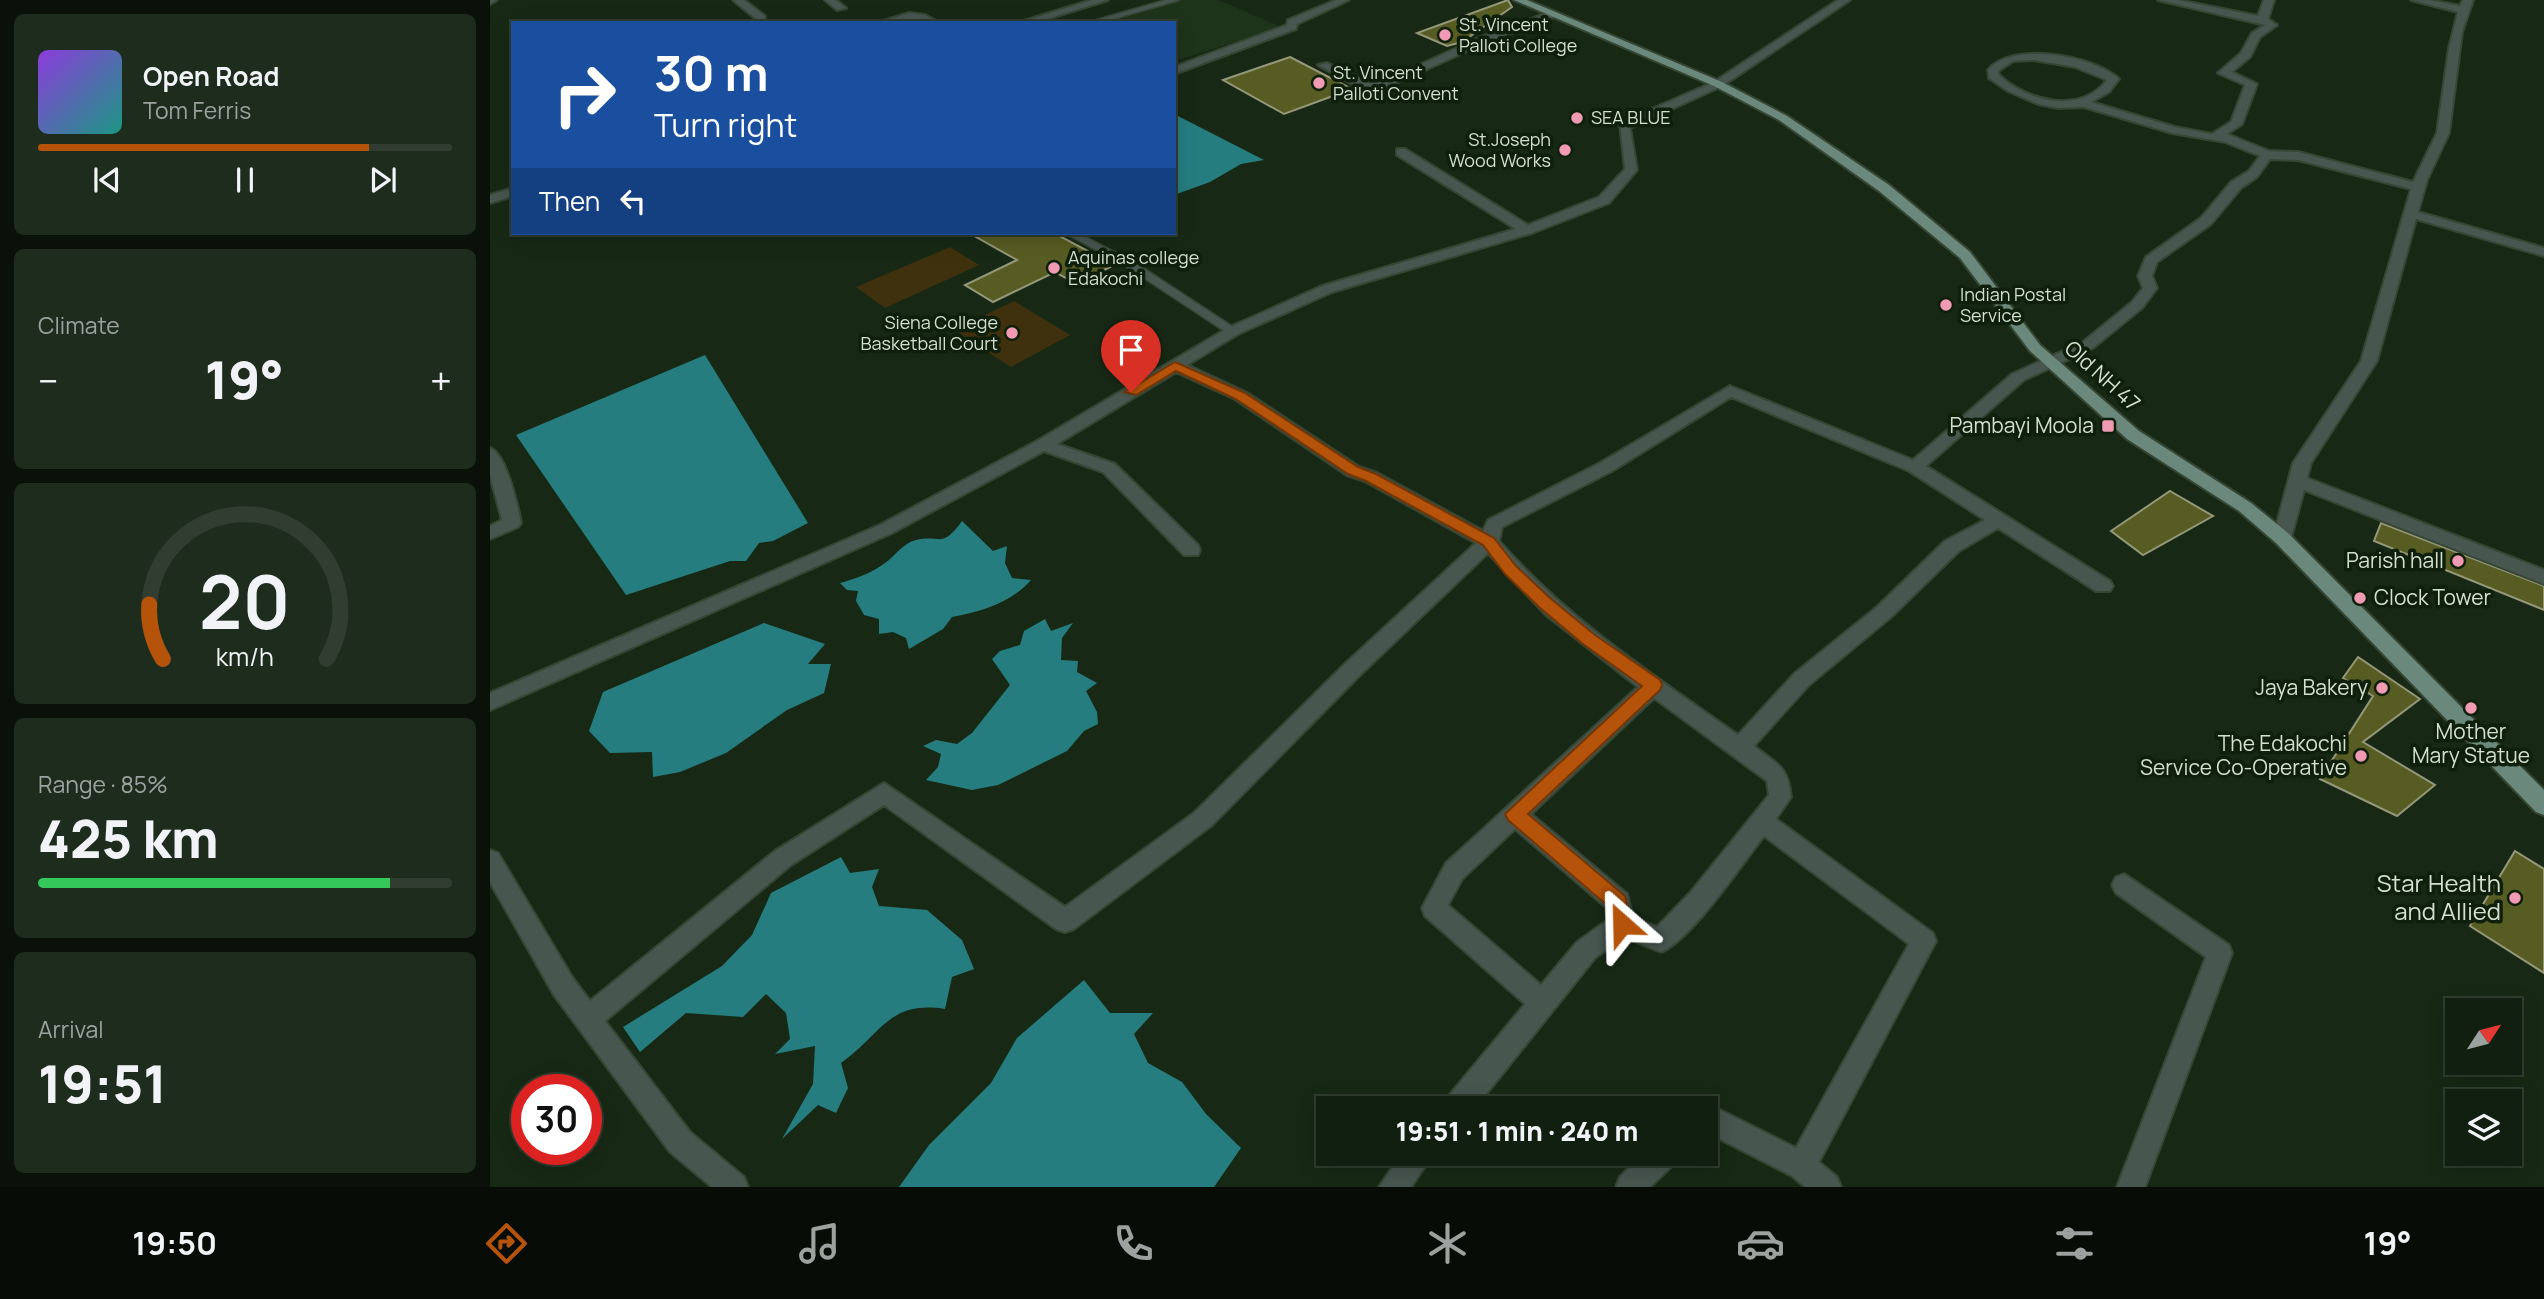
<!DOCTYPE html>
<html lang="en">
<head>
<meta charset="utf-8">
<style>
	body { margin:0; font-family:Manrope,sans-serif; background:#1e2c1e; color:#f1f3f6; height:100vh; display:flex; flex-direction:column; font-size:26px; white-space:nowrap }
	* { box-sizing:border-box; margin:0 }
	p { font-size:23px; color:#9ca29f }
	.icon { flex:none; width:38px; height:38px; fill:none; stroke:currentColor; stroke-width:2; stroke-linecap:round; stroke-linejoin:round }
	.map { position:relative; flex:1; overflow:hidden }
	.side { display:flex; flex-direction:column; gap:14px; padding:14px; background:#091109; width:490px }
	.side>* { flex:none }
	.guide { position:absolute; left:21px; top:21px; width:665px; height:214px; border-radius:0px; box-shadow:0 4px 18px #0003,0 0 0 2px #303d30; background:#1a4fa0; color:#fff; overflow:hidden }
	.needle { width:46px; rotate:54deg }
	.controls { position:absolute; left:1955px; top:998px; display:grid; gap:14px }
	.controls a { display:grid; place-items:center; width:77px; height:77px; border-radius:0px; background:#111f10; box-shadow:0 4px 18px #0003,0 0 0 2px #303d30; font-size:35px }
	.speed { position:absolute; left:21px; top:1074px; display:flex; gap:14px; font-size:35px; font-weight:700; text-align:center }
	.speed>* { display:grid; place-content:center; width:91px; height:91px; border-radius:50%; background:#111f10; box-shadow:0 4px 18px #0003,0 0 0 2px #303d30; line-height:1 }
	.speed .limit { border:10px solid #d22; background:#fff; color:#111 }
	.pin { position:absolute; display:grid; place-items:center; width:60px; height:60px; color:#fff; margin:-72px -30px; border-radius:50% 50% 50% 0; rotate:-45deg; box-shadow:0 0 7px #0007 }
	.pin .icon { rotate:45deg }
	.me { position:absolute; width:77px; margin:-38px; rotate:335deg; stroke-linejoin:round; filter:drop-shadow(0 0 5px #0008) }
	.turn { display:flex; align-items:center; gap:24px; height:147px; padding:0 28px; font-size:32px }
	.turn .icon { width:91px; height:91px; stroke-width:2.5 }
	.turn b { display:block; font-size:49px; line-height:60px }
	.then { display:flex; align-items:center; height:66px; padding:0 28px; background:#0003; gap:14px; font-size:26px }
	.big { font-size:52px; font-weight:800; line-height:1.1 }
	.side .card { flex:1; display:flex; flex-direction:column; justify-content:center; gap:10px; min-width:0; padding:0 24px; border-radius:10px; background:#1e2c1e }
	.side .dial { align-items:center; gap:0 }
	.dial svg { height:182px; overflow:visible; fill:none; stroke:#303d30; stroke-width:7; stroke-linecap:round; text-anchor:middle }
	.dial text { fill:#f1f3f6; stroke:none }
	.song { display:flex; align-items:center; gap:21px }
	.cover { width:84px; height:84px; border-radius:10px; background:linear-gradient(135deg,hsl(270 70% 55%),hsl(170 70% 35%)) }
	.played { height:7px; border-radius:4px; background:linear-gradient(90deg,#b45309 80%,#303d30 80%) }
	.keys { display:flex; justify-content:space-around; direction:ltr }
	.heat { display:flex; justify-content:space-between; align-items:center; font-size:38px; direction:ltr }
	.charge { height:10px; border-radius:5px; background:linear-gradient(90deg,#34c759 85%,#303d30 0) }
	.trip { position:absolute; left:826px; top:1096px; width:402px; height:70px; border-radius:0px; background:#111f10; box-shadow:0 4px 18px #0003,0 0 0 2px #303d30; font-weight:800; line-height:70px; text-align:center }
	.dock { display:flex; height:112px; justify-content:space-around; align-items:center; background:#070c06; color:#9ca29f }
	.dock .icon { width:49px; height:49px }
	.dock .current { color:#b45309 }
	.dock b { font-size:32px; color:#f1f3f6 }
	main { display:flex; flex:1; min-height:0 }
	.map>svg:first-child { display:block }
	.built { fill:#1e341a }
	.green { fill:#40310e }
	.water { fill:#267d7f }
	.building { fill:#575c22; stroke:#949779; stroke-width:2 }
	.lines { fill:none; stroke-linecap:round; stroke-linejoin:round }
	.service-casing { stroke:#354633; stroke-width:3 }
	.minor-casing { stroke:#354633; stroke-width:4 }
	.primary-casing { stroke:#354633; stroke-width:4 }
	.service { fill:#485650; fill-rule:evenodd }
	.minor { fill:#485650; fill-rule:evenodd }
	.primary { fill:#6b887c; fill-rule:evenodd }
	.route { fill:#b45309; stroke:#753606; stroke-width:2 }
	.poi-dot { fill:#f19ab3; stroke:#0e1f0b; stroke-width:2.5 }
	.labels { text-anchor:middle; stroke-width:7; stroke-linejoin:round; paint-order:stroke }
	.far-poi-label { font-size:18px; fill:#d4dfd2; stroke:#0e1f0b; text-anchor:start }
	.street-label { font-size:21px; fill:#d4dfd2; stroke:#0e1f0b }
	.poi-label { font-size:21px; fill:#d4dfd2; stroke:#0e1f0b; text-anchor:end }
	.near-poi-label { font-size:24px; fill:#d4dfd2; stroke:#0e1f0b; text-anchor:end }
</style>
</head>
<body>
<main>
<section class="side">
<div class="card">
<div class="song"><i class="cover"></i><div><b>Open Road</b><p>Tom Ferris</p></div></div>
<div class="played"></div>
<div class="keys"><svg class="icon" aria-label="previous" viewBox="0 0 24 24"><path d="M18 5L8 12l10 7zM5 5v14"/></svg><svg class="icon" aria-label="pause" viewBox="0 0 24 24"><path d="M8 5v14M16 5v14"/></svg><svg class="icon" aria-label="next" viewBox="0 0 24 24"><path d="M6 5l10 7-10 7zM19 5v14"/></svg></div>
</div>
<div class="card"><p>Climate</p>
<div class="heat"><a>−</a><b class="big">19°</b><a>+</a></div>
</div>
<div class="card dial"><svg viewBox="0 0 100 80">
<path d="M14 69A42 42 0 1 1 86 69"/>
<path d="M14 69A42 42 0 0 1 8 45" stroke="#b45309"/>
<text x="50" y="56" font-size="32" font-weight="700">20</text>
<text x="50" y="72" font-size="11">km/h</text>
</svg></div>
<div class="card"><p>Range · 85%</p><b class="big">425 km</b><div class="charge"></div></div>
<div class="card"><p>Arrival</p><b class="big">19:51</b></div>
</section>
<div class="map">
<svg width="2054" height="1187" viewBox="0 0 2054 1187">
	<rect width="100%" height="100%" fill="#172915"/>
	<polygon class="built" points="692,0 728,0 792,27 684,61 684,23 618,23"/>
	<g class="green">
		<polygon points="460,247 489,265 395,308 366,287"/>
		<polygon points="524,301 580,335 521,367 464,330"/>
	</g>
	<g class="water">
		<polygon points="684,114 774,160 751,164 720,182 684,195"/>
		<polygon points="215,355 318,523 283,541 269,543 256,561 240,561 136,595 26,435"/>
		<path d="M 472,521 L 503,551 L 517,546 L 515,563 L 522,578 L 541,580 C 521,603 491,612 462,617 L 453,629 L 419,649 L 416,638 L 403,632 L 389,634 L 389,619 L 374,615 L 366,601 L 368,591 L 357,590 L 350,583 C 365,579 382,573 395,563 C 405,556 413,543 426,540 C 451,534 451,550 472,521 Z"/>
		<polygon points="555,619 561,631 583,623 572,638 571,660 588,661 587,672 607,683 596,691 607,712 608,724 594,731 577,751 508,785 482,790 436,780 448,767 451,754 433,746 446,740 467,744 482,733 520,685 502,659 510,651 530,645 534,631"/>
		<polygon points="274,623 335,644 318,664 341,664 334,693 297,710 236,753 190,772 163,777 162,752 120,753 99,731 113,692"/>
		<path d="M 351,857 L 360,873 L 389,869 L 382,887 L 389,906 L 437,910 L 472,940 L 484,969 L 462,977 L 455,1009 C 398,1000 391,1035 351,1063 L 358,1088 L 346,1113 L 328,1105 L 292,1139 L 323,1084 L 325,1046 L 285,1054 L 300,1039 L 296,1013 L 276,994 L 253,1017 L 196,1013 L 150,1052 L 133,1027 L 232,966 L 262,935 L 281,893 Z"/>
		<polygon points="594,980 620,1013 663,1013 644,1034 658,1063 692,1082 716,1114 751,1148 724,1187 409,1187 439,1145 501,1083 527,1038"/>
	</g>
	<g class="building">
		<polygon points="1018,0 1022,7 972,42 957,46 927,33"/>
		<polygon points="800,57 862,89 794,114 733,80"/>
		<polygon points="479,233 564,233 624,265 587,284 565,272 503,302 475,285 527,260"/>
		<polygon points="1680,491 1723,516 1653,555 1621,531"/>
		<polygon points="1891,523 2054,586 2054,610 1884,541"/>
		<polygon points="1868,657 1930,699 1873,742 1945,785 1907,816 1830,779 1883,696 1853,678"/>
		<polygon points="2025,851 2054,869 2054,973 1980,926"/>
	</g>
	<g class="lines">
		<defs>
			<g id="service">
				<polygon points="676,0 689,0 610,23 596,23"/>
				<polygon points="575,233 588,233 647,264 749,331 747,334 739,334 639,268"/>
			</g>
			<g id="minor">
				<polygon points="0,0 7,0 0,4"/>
				<polygon points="243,0 254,0 275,16 275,23 265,23 266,19"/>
				<polygon points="335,0 346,0 356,8 347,10"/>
				<polygon points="602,0 618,0 544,23 527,23"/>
				<polygon points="846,0 859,0 807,24 806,29 684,74 684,67 797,25 798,20"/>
				<path d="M 1348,0 L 1360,0 L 1232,86 L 1140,128 L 1147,170 L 1119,203 L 1042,233 L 842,292 L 748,334 L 697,365 L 757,393 L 869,467 L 887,473 L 993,531 L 998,520 L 1110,463 L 1240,386 L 1423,460 L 1522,374 L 1593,342 L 1642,302 L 1653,288 L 1648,276 L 1656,257 L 1711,218 L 1741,182 L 1759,171 L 1770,156 L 1735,142 L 1682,133 L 1594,107 L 1568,108 L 1548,104 L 1518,91 L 1499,78 L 1498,70 C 1522,41 1603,55 1629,79 L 1619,92 L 1601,102 L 1685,127 L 1722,134 L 1741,122 L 1755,85 L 1728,73 L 1751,53 L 1762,33 L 1775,25 L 1668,0 L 1688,0 L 1768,16 L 1774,0 L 1784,0 L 1778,19 L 1787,25 L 1770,37 L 1760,57 L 1742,72 L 1767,84 L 1752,124 L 1737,134 L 1779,151 L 1808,152 L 1923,182 L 1947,133 L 1959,48 L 1968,12 L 1921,0 L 1940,0 L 1970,6 L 1973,0 L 1983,0 L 1972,32 L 1959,133 L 1937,180 L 1928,212 L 2054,248 L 2054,256 L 1926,219 L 1887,361 L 1821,463 L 1817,478 L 2054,570 L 2054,584 L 1814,490 L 1801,538 L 1792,544 L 1786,543 L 1783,538 L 1803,463 L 1871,361 L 1921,189 L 1808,160 L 1780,159 L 1767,177 L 1751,188 L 1721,224 L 1667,262 L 1662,276 L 1667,288 L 1652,308 L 1603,348 L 1534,380 L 1436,466 L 1620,581 L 1623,586 L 1620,591 L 1606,591 L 1508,528 L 1469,551 L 1401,617 L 1319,685 L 1264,746 C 1287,764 1298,766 1301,797 L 1286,819 L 1443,933 L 1446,941 L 1329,1162 L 1347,1177 L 1351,1187 L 1315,1187 L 1302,1176 L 1216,1132 L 1216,1108 L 1206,1108 L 1216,1103 L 1306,1148 L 1419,944 L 1274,836 C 1252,864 1202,939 1171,952 L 1134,937 L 1105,958 L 985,1108 L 953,1108 L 957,1098 L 1035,1004 L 935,916 L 932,908 L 956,863 L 1148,687 L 1056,615 L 998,553 L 870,675 L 721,826 L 584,929 L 575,932 L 566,929 L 394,805 L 301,865 L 115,1021 L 200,1132 L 254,1177 L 258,1187 L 222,1187 L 180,1152 L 64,995 L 0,882 L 0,850 L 8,853 L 82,977 L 100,1001 L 285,851 L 394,783 L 575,907 L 705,812 L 856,663 L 986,543 L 875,481 L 857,475 L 745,399 L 686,372 L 567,444 L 625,464 L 708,545 L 710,550 L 708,555 L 694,555 L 613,472 L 554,451 L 402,533 L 0,710 L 0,693 L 390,525 L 547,441 L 738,328 L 832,286 L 1026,229 L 907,155 L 907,149 L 915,149 L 1038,225 L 1109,197 L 1135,169 L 1130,123 L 1224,82 ZM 1544,60 L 1585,67 L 1617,80 C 1591,115 1536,101 1509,75 L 1508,71 L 1523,61 ZM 1241,397 L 1419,471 L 1495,520 L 1455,541 L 1387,607 L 1305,673 L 1248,735 C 1163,675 1078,620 1009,541 L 1012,527 L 1122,471 ZM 1164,698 L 1277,781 L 1279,795 L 1200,893 L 1167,927 L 1143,917 L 1137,894 L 1041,814 ZM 1025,829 L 1117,908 L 1119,919 L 1087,942 L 1051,985 L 958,905 L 972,879 Z"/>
				<polygon points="1063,11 1068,14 1067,16 997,42 897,87 872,89 828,65 837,63 878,83 894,81 989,38"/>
				<polygon points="419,13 435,15 450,23 419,19 387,23"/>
				<polygon points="23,188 23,196 0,203 0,195"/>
				<path d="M 0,448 C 16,453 28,507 31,523 L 28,527 L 0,539 L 0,526 L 12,520 L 0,475 Z"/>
				<polygon points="1634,874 1739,945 1742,953 1655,1187 1627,1187 1716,957 1626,893 1622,885 1626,877"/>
				<polygon points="912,1153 944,1153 921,1187 889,1187"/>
				<polygon points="1154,1153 1189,1153 1185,1163 1160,1187 1126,1187 1130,1177"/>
			</g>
			<polygon id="primary" points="1024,0 1037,0 1232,82 1297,116 1399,185 1480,252 1550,345 1649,431 1761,503 1798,533 2054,790 2054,815 2046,812 1786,543 1749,511 1637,439 1540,351 1470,258 1389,191 1289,120 1224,86"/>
		</defs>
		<use href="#service" class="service-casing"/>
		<use href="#minor" class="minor-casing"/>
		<use href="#primary" class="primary-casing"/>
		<use href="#service" class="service"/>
		<use href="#minor" class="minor"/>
		<use href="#primary" class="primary"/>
	</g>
	<polygon class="route" points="685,362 755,393 868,467 886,474 1004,538 1026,566 1060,598 1105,635 1170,680 1172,685 1170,690 1038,814 1135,896 1142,924 1139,931 1132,933 1125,931 1119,907 1018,820 1015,814 1152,686 1093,644 1049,607 1015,574 993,545 876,481 858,474 746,399 686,371 646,395 634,392"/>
	<g class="poi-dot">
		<circle cx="955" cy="35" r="7"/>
		<circle cx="829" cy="83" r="7"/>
		<circle cx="1087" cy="118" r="7"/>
		<circle cx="1075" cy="150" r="7"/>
		<circle cx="564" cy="268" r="7"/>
		<circle cx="1456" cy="305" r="7"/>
		<circle cx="522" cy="333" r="7"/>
		<rect x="1611" y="419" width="14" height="14" rx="3.5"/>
		<circle cx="1968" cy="561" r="7"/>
		<circle cx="1870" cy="598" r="7"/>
		<circle cx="1892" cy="688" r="7"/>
		<circle cx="1981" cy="708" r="7"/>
		<circle cx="1871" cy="756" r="7"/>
		<circle cx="2025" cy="898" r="7"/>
	</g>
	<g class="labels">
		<g class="far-poi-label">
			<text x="969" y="31">St. Vincent<tspan x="969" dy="21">Palloti College</tspan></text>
			<text x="843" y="79">St. Vincent<tspan x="843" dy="21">Palloti Convent</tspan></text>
			<text x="1101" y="124">SEA BLUE</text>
			<text x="1061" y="146" text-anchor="end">St.Joseph<tspan x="1061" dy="21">Wood Works</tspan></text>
			<text x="578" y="264">Aquinas college<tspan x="578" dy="21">Edakochi</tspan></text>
			<text x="1470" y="301">Indian Postal<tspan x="1470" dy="21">Service</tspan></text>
			<text x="508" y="329" text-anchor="end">Siena College<tspan x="508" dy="21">Basketball Court</tspan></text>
		</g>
		<g class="street-label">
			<text transform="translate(1612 376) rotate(42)" y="7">Old NH 47</text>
		</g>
		<g class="poi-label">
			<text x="1604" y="433">Pambayi Moola</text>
			<text x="1954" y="568">Parish hall</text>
			<text x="1884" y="605" text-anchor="start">Clock Tower</text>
			<text x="1878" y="695">Jaya Bakery</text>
			<text x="1981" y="739" text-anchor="middle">Mother<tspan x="1981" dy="24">Mary Statue</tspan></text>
			<text x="1857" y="751">The Edakochi<tspan x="1857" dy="24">Service Co-Operative</tspan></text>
		</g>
		<g class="near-poi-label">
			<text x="2011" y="892">Star Health<tspan x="2011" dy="28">and Allied</tspan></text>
		</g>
	</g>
</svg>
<div class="controls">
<a><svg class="needle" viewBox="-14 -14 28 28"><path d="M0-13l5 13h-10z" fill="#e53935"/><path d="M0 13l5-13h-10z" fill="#9ca29f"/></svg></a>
<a><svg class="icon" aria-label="layers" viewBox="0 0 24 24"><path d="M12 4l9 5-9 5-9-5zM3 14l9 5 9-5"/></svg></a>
</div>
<div class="speed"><div class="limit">30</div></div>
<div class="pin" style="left:641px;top:392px;background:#d93025"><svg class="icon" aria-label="arrive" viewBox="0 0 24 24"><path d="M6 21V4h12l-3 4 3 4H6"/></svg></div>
<svg class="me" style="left:1132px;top:924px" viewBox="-20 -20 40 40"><path d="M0-17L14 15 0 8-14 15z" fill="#b45309" stroke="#fff" stroke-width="4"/></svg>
<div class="trip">19:51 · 1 min · 240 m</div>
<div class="guide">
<div class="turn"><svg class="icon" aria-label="right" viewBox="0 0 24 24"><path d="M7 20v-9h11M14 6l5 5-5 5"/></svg><div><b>30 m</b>Turn right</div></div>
<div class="then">Then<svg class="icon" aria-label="left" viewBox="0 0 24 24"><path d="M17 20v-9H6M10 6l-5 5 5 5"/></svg></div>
</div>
</div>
</main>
<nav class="dock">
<b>19:50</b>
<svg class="icon current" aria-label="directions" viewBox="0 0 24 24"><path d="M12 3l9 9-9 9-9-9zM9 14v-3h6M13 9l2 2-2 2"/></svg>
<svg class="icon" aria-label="music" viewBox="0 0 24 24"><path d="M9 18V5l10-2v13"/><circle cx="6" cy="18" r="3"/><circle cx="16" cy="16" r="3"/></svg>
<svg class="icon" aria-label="phone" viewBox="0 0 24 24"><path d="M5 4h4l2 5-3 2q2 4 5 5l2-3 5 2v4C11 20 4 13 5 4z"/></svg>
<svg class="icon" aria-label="climate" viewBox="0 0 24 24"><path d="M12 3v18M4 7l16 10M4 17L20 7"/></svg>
<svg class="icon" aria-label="car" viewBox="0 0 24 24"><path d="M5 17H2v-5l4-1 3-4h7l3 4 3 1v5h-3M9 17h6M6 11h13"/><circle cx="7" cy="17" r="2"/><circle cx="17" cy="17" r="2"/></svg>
<svg class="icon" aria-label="filters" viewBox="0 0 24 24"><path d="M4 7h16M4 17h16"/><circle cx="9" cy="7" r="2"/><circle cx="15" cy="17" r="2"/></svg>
<b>19°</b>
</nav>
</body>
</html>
